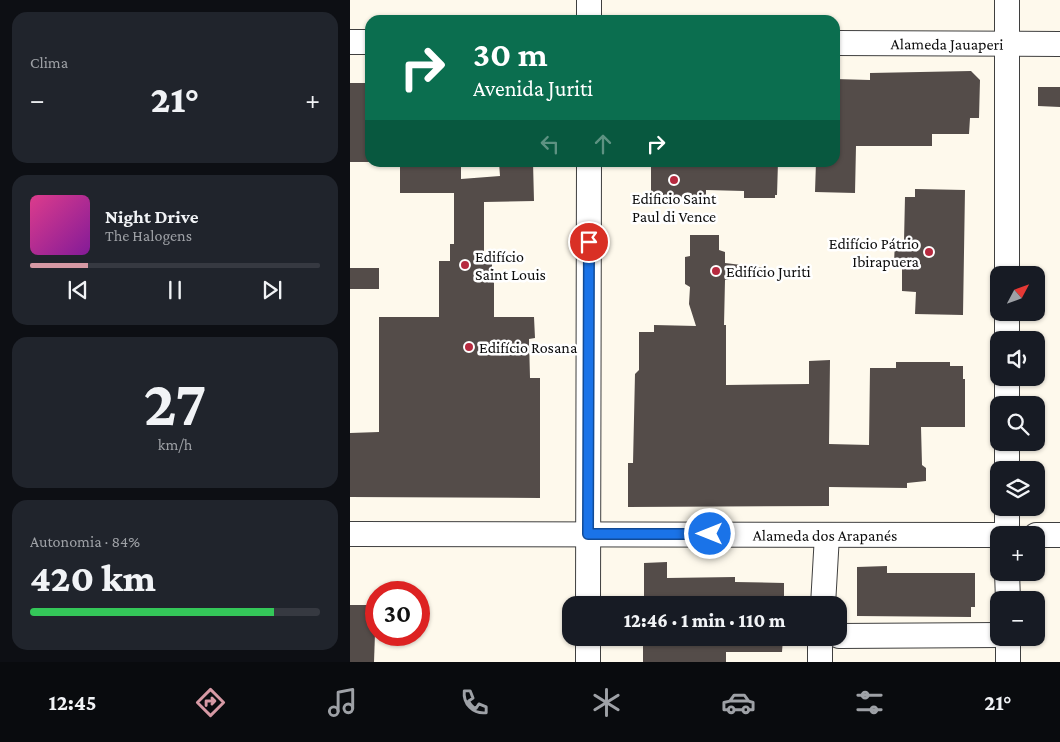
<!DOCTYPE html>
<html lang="pt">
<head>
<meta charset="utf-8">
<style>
	body { margin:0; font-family:"Crimson Pro",serif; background:#20242c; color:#f1f3f6; height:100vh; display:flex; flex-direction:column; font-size:19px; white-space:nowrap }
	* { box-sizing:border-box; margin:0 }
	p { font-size:16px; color:#9ea1a6 }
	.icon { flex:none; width:28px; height:28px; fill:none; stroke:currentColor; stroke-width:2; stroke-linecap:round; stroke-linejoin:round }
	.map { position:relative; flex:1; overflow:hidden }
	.panel { display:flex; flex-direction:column; gap:12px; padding:12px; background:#0d0f14; width:350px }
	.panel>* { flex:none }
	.banner { position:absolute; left:15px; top:15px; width:475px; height:152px; border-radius:15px; box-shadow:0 1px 4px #0004; background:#0b6e4f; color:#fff; overflow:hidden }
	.needle { width:32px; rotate:49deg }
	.fabs { position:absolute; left:640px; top:266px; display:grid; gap:10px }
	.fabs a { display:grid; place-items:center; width:55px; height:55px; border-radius:10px; background:#171b24; box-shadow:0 1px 4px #0004; font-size:25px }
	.speed { position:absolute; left:15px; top:581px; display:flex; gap:10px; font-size:25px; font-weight:700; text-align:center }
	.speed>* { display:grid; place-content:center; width:65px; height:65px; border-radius:50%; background:#171b24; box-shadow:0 1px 4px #0004; line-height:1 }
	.speed .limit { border:8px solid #d22; background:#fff; color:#111 }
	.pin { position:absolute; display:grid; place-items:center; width:42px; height:42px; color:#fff; margin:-21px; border:2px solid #fff; border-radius:50%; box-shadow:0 1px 5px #0007 }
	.me { position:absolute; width:55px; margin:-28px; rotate:270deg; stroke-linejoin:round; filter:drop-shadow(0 0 4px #0008) }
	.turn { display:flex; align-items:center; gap:18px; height:105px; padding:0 25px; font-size:22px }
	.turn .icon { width:65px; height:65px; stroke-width:2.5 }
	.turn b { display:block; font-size:35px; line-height:42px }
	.lanes { display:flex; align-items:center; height:48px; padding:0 25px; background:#0003; justify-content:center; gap:25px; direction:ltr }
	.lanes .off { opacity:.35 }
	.big { font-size:38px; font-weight:800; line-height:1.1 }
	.panel .tile { flex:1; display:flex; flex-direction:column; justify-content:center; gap:8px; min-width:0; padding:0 18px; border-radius:15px; background:#20242c }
	.panel .dial { align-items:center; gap:0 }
	.dial b { font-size:65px; line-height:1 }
	.song { display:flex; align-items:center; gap:15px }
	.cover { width:60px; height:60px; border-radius:8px; background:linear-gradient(135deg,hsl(330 70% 55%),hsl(290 70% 35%)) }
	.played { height:5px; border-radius:2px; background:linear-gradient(90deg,#d699a4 20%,#363941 20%) }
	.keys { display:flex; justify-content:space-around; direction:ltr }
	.heat { display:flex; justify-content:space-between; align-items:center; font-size:28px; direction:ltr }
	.charge { height:8px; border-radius:4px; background:linear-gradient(90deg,#34c759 84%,#363941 0) }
	.trip { position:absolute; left:212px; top:596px; width:285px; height:50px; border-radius:15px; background:#171b24; box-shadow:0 1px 4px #0004; font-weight:800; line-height:50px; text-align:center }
	.dock { display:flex; height:80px; justify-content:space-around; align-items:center; background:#090b0e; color:#9ea1a6 }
	.dock .icon { width:35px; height:35px }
	.dock .current { color:#d699a4 }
	.dock b { font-size:22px; color:#f1f3f6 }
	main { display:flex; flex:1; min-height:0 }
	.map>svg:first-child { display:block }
	.building { fill:#544c49 }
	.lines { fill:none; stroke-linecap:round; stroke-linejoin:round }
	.minor-casing { stroke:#3f3f3f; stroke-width:26 }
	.minor { stroke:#fff; stroke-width:24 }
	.route-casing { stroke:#114b97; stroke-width:12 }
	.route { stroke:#1a73e8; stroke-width:9 }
	.poi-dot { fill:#b62a3f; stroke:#fff; stroke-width:2 }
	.labels { text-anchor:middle; stroke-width:5; stroke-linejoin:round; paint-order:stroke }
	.street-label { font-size:16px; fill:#0c0c0c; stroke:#fff }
	.poi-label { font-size:16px; fill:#0c0c0c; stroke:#fff; text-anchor:start }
</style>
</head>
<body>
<main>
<section class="panel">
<div class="tile"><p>Clima</p>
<div class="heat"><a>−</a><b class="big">21°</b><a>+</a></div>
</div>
<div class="tile">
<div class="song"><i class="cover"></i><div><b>Night Drive</b><p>The Halogens</p></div></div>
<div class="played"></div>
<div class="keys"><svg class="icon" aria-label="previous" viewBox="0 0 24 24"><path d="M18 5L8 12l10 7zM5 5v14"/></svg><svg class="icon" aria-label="pause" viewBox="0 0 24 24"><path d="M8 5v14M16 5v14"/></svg><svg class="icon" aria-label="next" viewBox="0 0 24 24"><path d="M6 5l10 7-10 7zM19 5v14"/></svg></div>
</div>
<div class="tile dial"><b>27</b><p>km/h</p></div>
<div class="tile"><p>Autonomia · 84%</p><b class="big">420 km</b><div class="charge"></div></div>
</section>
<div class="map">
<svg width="710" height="662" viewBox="0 0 710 662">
	<rect width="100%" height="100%" fill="#fef9ec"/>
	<g class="building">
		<polygon points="621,71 630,80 629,118 620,118 619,134 582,134 582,146 506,146 505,193 465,192 466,162 485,162 485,79 520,80 520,73"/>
		<rect x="0" y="83" width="20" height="79"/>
		<polygon points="688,87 710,87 710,107 688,106"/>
		<polygon points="50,162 111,162 111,179 150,176 149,162 183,162 184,201 134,202 134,258 142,259 142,269 144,269 144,317 184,317 185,338 179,339 180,378 190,378 190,498 0,497 0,433 29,432 29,317 89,317 89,261 100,261 100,244 104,244 104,193 50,193"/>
		<polygon points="301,162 428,162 427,195 425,195 425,198 394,198 394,191 356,190 356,198 313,197 313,193 301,193"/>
		<polygon points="565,189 615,190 613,315 565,314 566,292 552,291 552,264 544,263 545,241 554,241 555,197 565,197"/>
		<polygon points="340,235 369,235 369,250 375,252 375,263 416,268 416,271 375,280 374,325 376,325 376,385 459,384 459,361 480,360 479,444 519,445 520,368 546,368 546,362 600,362 600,366 613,366 613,379 615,379 615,427 571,427 572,465 576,468 576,481 557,483 557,488 479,487 479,506 278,507 278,463 283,463 285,374 289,370 289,332 304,332 304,325 346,326 339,304 340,287 335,284 335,257 340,256"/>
		<rect x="0" y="268" width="29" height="21"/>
		<polygon points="317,562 317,578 385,577 385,582 434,583 434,605 294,605 294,563"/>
		<polygon points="537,566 537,573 625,573 625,607 621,607 621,617 507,616 507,567"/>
		<polygon points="0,605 26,605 24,662 0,662"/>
		<polygon points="293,638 433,638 432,652 376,652 376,662 293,662"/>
	</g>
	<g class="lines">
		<defs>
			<g id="minor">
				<polyline points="239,20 239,0"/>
				<polyline points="0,42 20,42"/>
				<path id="s1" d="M 485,43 L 710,44"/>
				<polyline points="657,275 657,0"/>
				<polyline points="657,312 657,340"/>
				<polyline points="657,378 657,405"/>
				<polyline points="657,442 657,470"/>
				<polyline points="657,508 657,535"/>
				<path id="s2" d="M 0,534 L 649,535"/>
				<polyline points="686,535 710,535"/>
				<polyline points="657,572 658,600"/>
				<polyline points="238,605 239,162"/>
				<polyline points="473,605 477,535"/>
				<polyline points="489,636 649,635"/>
				<polyline points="658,638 658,662"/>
				<polyline points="238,662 238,638"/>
				<polyline points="470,662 470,638"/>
			</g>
		</defs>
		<use href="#minor" class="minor-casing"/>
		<use href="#minor" class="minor"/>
	</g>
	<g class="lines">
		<defs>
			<polyline id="route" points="239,242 238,534 360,534"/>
		</defs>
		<use href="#route" class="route-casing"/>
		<use href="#route" class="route"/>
	</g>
	<g class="poi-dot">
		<circle cx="324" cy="180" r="5"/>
		<circle cx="579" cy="252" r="5"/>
		<circle cx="115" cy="265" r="5"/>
		<circle cx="366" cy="271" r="5"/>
		<circle cx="119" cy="347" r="5"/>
	</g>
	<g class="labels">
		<g class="street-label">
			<text dy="6" stroke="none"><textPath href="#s1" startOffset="112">Alameda Jauaperi</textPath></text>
			<text dy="6" stroke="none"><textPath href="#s2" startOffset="475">Alameda dos Arapanés</textPath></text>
		</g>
		<g class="poi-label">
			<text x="324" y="204" text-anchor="middle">Edificio Saint<tspan x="324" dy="18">Paul di Vence</tspan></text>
			<text x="569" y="249" text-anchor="end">Edifício Pátrio<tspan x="569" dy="18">Ibirapuera</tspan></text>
			<text x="125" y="262">Edifício<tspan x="125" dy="18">Saint Louis</tspan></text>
			<text x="376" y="277">Edifício Juriti</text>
			<text x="129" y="353">Edifício Rosana</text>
		</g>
	</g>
</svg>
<div class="fabs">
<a><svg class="needle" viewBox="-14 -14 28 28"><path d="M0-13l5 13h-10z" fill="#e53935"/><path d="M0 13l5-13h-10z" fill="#9ea1a6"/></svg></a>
<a><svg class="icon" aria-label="sound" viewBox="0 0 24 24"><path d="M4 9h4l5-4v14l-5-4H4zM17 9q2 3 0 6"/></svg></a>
<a><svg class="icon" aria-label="search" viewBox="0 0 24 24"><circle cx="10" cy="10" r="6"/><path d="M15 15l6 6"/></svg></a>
<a><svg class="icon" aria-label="layers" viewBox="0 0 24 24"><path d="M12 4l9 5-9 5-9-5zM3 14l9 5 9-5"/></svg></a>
<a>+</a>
<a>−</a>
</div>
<div class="speed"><div class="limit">30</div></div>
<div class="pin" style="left:239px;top:242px;background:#d93025"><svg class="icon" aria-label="arrive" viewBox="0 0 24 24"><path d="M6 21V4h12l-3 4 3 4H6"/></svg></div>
<svg class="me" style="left:360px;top:534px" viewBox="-20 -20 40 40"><circle r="17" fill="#1a73e8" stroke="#fff" stroke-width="3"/><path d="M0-11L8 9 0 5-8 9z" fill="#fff"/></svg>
<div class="trip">12:46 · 1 min · 110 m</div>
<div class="banner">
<div class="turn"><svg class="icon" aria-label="right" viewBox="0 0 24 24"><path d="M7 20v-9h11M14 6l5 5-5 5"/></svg><div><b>30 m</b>Avenida Juriti</div></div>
<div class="lanes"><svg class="icon off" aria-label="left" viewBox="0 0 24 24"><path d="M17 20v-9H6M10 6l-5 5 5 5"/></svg><svg class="icon off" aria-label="ahead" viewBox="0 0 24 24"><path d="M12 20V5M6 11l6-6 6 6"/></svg><svg class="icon" aria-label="right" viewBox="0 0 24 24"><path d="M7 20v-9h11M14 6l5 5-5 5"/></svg></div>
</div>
</div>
</main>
<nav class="dock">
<b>12:45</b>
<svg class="icon current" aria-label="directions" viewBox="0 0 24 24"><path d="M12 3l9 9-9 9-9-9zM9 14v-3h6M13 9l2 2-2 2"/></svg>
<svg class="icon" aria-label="music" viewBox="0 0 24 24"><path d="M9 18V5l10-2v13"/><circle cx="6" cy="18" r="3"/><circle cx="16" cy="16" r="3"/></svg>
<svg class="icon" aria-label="phone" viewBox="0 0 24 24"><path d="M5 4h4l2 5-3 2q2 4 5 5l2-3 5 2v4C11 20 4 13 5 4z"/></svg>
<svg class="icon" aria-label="climate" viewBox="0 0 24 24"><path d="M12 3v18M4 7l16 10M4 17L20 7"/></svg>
<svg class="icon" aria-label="car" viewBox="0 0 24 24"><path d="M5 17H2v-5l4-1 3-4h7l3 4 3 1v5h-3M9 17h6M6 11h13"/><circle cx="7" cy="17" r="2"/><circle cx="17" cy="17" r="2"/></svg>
<svg class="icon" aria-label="filters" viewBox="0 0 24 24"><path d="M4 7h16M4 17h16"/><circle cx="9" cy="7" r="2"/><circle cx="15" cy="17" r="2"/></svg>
<b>21°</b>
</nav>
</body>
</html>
